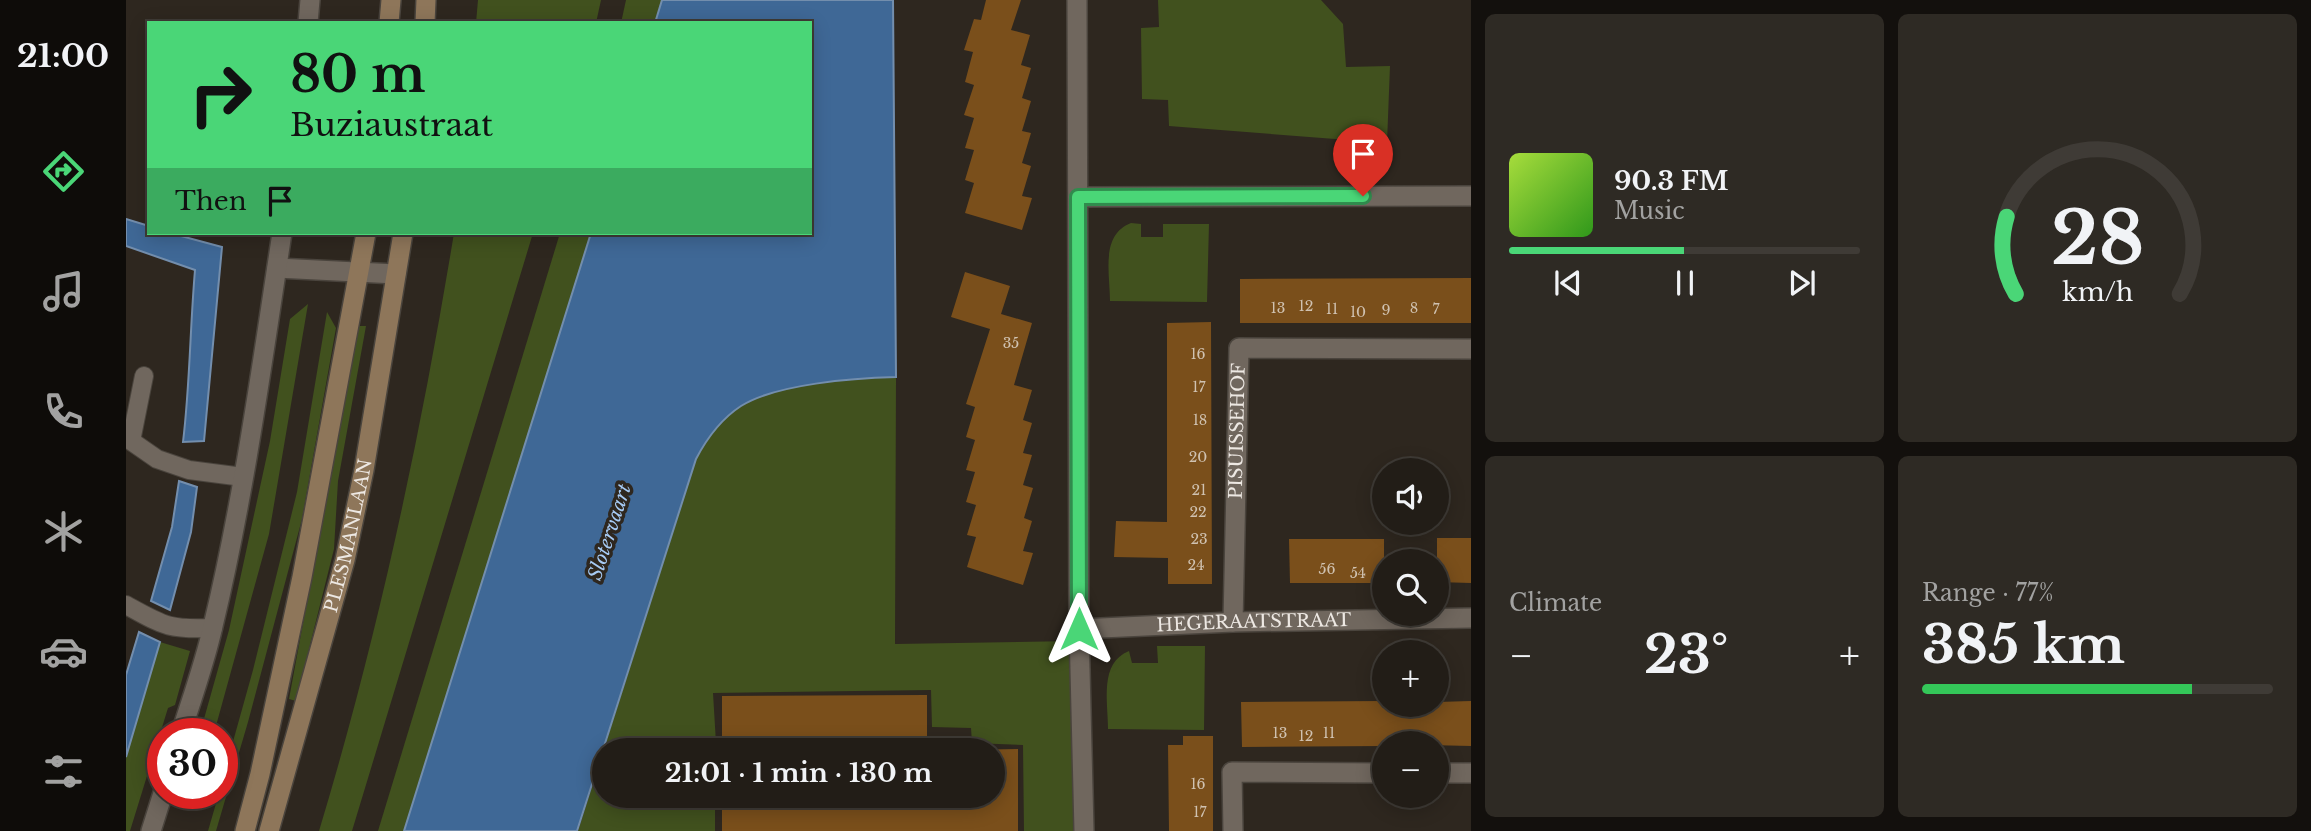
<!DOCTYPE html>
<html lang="en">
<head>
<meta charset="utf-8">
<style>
	body { margin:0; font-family:"Libre Baskerville",serif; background:#2e2a24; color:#f1f3f6; height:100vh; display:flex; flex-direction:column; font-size:26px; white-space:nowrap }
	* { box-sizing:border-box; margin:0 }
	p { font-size:23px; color:#a2a2a1 }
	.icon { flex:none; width:38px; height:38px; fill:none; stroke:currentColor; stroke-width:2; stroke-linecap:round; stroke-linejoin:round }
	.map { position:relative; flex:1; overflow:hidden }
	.drawer { display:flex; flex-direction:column; gap:14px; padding:14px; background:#13100d; width:840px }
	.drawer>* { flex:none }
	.hud { position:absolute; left:21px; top:21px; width:665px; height:214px; border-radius:0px; box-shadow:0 4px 18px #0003,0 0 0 2px #3f3b36; background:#4ad677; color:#111; overflow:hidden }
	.controls { position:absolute; left:1246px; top:458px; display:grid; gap:14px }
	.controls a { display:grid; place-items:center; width:77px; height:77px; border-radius:50%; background:#221d17; box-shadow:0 4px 18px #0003,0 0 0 2px #3f3b36; font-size:35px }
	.speed { position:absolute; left:21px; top:718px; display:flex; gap:14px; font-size:35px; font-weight:700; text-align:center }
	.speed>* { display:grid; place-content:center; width:91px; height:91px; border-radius:50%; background:#221d17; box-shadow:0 4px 18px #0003,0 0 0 2px #3f3b36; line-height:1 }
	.speed .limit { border:10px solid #d22; background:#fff; color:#111 }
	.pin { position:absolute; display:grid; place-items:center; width:60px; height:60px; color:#fff; margin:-72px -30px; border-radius:50% 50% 50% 0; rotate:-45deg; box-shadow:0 0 7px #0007 }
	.pin .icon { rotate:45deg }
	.me { position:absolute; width:77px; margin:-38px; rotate:0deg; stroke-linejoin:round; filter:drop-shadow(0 0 5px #0008) }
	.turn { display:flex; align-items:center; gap:24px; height:147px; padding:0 28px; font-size:32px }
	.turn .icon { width:91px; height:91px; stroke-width:2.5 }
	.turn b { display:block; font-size:49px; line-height:60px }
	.then { display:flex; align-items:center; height:66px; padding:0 28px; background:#0003; gap:14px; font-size:26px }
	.big { font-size:52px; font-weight:800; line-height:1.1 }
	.drawer .tile { flex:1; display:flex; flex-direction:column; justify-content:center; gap:10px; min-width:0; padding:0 24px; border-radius:10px; background:#2e2a24 }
	.drawer .dial { align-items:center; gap:0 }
	.dial svg { height:182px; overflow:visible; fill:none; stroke:#3f3b36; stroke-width:7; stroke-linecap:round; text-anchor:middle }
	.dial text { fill:#f1f3f6; stroke:none }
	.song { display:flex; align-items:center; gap:21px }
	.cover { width:84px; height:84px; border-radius:10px; background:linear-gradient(135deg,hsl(80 70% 55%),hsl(110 70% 35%)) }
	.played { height:7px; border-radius:4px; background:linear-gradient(90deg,#4ad677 50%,#3f3b36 50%) }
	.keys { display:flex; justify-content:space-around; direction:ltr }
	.heat { display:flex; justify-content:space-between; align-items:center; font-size:38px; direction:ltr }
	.charge { height:10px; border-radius:5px; background:linear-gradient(90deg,#34c759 77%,#3f3b36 0) }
	.drawer .tiles { flex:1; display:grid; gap:14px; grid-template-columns:repeat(2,1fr) }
	.trip { position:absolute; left:466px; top:738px; width:413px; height:70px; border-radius:35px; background:#221d17; box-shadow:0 4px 18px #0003,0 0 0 2px #3f3b36; font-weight:800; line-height:70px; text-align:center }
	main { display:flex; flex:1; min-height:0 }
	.tabs { display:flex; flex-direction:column; width:126px; justify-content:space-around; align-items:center; background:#0e0c09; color:#a2a2a1 }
	.tabs .icon { width:49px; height:49px }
	.tabs .on { color:#4ad677 }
	.tabs b { font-size:32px; color:#f1f3f6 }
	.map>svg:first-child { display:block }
	.green { fill:#41511e }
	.water { fill:#3f6896; stroke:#738ead; stroke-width:2 }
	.building { fill:#7a4f1b }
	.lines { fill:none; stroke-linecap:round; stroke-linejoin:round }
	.service-casing { stroke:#4a443d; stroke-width:20 }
	.minor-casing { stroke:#4a443d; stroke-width:22 }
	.secondary-casing { stroke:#4a443d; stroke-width:22 }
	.service { stroke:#70675e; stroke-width:18 }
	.minor { stroke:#70675e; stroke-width:19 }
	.secondary { stroke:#8e765a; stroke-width:19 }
	.route-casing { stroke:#308b4d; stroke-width:18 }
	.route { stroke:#4ad677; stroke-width:12 }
	.labels { text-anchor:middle; stroke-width:7; stroke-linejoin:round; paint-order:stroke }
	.number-label { font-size:14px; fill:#d0c2b1 }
	.street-label { font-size:18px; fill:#ede8e3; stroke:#2e271f }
	.water-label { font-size:19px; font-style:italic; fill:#a7cbf5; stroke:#2e271f }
</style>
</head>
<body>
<main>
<nav class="tabs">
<b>21:00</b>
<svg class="icon on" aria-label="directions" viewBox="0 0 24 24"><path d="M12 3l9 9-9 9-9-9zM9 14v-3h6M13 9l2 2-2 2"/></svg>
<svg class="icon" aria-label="music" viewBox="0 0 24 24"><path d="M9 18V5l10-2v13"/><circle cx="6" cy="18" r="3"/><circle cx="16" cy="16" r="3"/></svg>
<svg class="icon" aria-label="phone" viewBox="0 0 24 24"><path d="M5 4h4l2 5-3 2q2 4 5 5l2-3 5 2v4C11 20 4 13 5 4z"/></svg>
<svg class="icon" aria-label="climate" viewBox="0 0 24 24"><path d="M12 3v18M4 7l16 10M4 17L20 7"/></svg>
<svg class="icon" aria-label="car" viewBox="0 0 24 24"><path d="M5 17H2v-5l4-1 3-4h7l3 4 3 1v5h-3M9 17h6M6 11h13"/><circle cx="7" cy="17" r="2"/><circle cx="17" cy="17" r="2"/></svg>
<svg class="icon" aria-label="filters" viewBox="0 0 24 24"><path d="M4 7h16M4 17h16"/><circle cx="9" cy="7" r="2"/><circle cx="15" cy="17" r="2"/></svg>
</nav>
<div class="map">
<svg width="1345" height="831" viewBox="0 0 1345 831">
	<rect width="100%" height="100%" fill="#2e271f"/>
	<g class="green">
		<polygon points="352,0 475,0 470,23 350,23"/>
		<polygon points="500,0 536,0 529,23 495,23"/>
		<polygon points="1032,0 1195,0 1217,24 1220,67 1264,66 1261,143 1043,126 1042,100 1016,99 1015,28 1033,27"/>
		<path d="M 1005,223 L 1015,224 L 1015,237 L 1037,237 L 1037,224 L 1083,224 L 1081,302 L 984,301 C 984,274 974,235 1005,223 Z"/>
		<path d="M 328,233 L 407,233 L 226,831 L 193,831 C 252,636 295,434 328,233 Z"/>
		<polygon points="434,233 465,233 278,831 252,831"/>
		<polygon points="182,304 143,534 88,733 74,733 103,630 144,441 164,319"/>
		<polygon points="201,312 210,328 176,519 122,722 90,831 82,831 93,793 96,793 96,781 127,670 171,492"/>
		<polygon points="232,326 240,326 212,481 208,549 170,701 163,699"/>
		<path d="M 770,377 L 769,644 L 948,641 L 949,831 L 898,831 L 897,745 L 846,743 L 845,728 L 806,727 L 805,690 L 587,693 L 590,743 L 611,746 L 611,751 L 478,751 L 478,796 L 589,796 L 589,831 L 452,831 L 570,459 C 581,438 595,419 615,406 C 650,384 728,378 770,377 Z"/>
		<polygon points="34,642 64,651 49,705 42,708 4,831 0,831 0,757"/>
		<path d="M 1031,646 L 1079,646 L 1078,730 L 982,729 C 982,701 973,663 1003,651 L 1006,663 L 1032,663 Z"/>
	</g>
	<g class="water">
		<path d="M 536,0 L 767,0 L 770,377 C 728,378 650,384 615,406 C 595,419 581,438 570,459 L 451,831 L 278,831 L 465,233 L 684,233 L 684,23 L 529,23 Z"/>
		<path d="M 0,219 L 23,226 L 23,233 L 44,233 L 96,247 L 78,441 L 57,442 C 64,385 64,327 69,270 L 0,246 Z"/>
		<polygon points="53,481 71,487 65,532 44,610 25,601 46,527"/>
		<polygon points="13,632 34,642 0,757 0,675"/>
	</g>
	<g class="building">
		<polygon points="860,0 895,0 885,30 904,35 895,65 905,68 896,98 905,101 896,131 905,133 896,163 905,166 896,196 906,198 896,230 839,213 848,183 839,180 848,150 839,148 848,118 838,115 848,85 839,82 847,52 838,50 848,19 855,20"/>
		<polygon points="839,272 884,286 875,314 906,323 888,385 906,390 897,420 906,423 897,453 906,455 897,485 907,488 898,518 906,521 897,551 907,553 897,585 841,567 850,537 841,535 850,505 840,502 849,472 840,470 849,440 840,437 849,407 840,404 864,329 825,317"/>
		<polygon points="1345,278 1345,323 1114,323 1114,279"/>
		<polygon points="1085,322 1086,584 1042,584 1042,558 988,557 990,521 1041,522 1041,323"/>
		<polygon points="1311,538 1345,538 1345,583 1311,582"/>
		<polygon points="1163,539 1258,539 1258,583 1164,583"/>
		<polygon points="801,695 801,738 838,738 838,750 892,749 892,831 596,831 596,796 866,796 866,751 619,751 619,740 596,740 596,696"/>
		<polygon points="1258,701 1258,705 1311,705 1311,702 1345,701 1345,746 1258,744 1258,746 1116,747 1115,702"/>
		<polygon points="1057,736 1087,736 1087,831 1043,831 1042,745 1057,745"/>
	</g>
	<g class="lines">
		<defs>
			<g id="service">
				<polyline points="18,376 5,441 31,459 63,470 117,477"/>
				<path d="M 0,605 C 38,626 43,630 87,628"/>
			</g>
			<g id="minor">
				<polyline points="951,0 953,629 958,831"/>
				<polyline points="182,23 184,0"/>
				<polyline points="952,197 1345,196"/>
				<polyline points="151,268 270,274"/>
				<path id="s1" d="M 1107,622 L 1113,348 L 1345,349"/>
				<path id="s2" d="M 953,629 L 1107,622 L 1345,618"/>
				<path d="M 55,733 C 66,698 79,662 87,626 C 118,497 136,364 156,233"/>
				<polyline points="1311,773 1345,773"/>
				<polyline points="25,831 37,793"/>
				<polyline points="1107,831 1106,772 1258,773"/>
			</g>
			<g id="secondary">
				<polyline points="263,23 265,0"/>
				<polyline points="299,23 300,0"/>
				<polyline points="119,831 134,774 176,577 240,233"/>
				<path id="s3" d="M 143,831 L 219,560 L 238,470 L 277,233"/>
			</g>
		</defs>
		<use href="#service" class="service-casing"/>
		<use href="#minor" class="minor-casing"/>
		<use href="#secondary" class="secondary-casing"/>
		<use href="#service" class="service"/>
		<use href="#minor" class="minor"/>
		<use href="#secondary" class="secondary"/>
	</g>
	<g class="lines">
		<defs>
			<polyline id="route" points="953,629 952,197 1237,196"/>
		</defs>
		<use href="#route" class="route-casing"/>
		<use href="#route" class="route"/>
	</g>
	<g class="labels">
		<g class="number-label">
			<text x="1180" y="311">12</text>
			<text x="1152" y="313">13</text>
			<text x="1288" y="313">8</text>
			<text x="1206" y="314">11</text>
			<text x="1310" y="314">7</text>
			<text x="1260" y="315">9</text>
			<text x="1232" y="317">10</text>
			<text x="885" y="348">35</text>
			<text x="1072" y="359">16</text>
			<text x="1073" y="392">17</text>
			<text x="1074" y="425">18</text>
			<text x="1072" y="462">20</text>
			<text x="1073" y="495">21</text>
			<text x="1072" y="517">22</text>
			<text x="1073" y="544">23</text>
			<text x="1070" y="570">24</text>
			<text x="1201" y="574">56</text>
			<text x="1232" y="578">54</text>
			<text x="1154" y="738">13</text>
			<text x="1203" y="738">11</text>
			<text x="1180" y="741">12</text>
			<text x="1072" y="789">16</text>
			<text x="1074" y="817">17</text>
		</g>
		<g class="street-label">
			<text dy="6" stroke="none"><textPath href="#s1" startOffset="191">PISUISSEHOF</textPath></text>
			<text dy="6" stroke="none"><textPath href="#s3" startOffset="306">PLESMANLAAN</textPath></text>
			<text dy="6" stroke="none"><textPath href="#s2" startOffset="175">HEGERAATSTRAAT</textPath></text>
		</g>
		<g class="water-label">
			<text transform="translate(483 532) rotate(-72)" y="7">Slotervaart</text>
		</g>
	</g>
</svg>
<div class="controls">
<a><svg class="icon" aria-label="sound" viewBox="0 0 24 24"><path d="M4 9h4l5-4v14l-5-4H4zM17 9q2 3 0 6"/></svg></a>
<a><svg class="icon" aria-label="search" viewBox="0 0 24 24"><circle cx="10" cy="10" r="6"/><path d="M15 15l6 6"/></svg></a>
<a>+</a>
<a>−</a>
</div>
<div class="speed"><div class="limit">30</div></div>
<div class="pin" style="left:1237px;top:196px;background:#d93025"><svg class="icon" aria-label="arrive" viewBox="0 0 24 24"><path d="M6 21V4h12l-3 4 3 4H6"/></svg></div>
<svg class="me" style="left:953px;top:629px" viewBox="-20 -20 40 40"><path d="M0-17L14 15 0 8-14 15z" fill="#4ad677" stroke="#fff" stroke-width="4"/></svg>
<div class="trip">21:01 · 1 min · 130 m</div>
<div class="hud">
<div class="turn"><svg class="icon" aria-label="right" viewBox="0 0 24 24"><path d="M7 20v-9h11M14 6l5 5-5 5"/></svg><div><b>80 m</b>Buziaustraat</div></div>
<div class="then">Then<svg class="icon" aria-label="arrive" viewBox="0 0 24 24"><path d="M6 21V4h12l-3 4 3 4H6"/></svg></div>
</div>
</div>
<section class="drawer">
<div class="tiles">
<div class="tile">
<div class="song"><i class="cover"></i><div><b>90.3 FM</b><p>Music</p></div></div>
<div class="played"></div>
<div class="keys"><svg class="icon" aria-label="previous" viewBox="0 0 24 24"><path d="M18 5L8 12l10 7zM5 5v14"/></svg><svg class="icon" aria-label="pause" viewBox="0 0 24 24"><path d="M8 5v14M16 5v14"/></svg><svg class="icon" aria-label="next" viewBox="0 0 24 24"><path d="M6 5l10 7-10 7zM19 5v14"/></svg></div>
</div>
<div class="tile dial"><svg viewBox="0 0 100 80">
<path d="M14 69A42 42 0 1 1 86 69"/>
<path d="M14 69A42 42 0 0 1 10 35" stroke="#4ad677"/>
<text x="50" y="56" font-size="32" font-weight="700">28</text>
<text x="50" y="72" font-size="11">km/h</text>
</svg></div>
<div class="tile"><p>Climate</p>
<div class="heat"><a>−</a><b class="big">23°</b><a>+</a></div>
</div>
<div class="tile"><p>Range · 77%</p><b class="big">385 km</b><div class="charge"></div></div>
</div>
</section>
</main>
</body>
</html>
